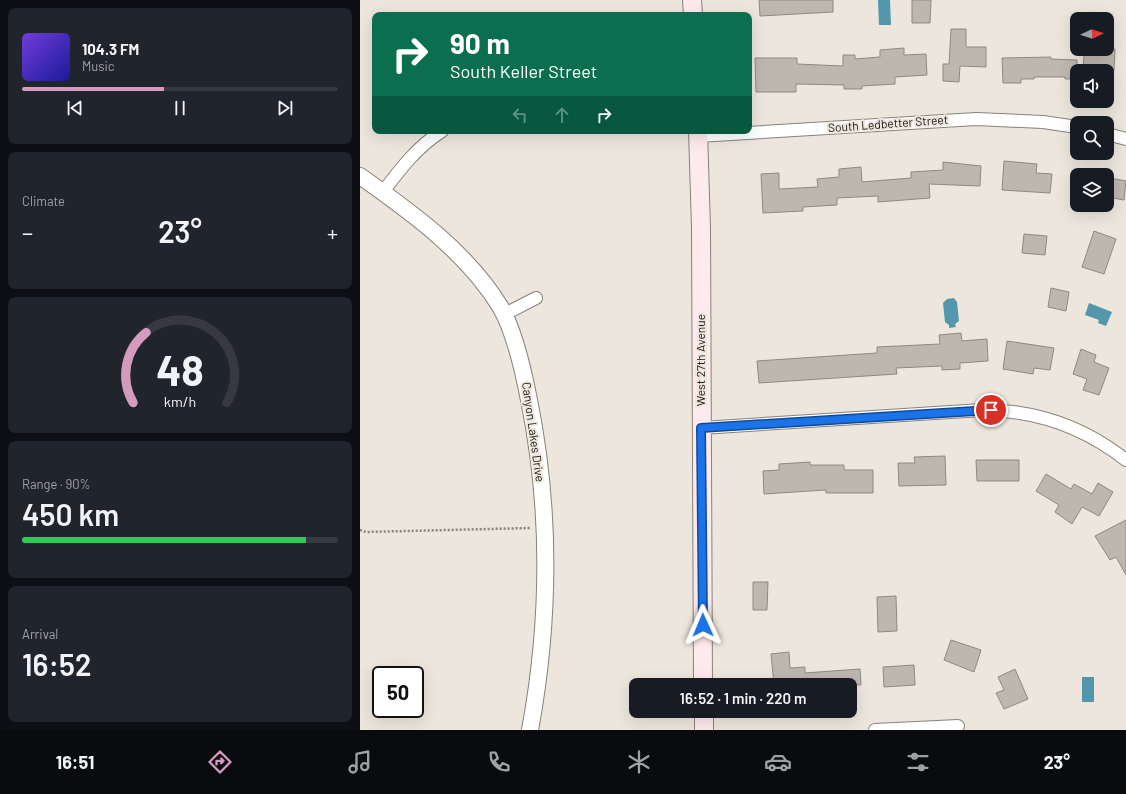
<!DOCTYPE html>
<html lang="en">
<head>
<meta charset="utf-8">
<style>
	body { margin:0; font-family:Barlow,sans-serif; background:#20242c; color:#f1f3f6; height:100vh; display:flex; flex-direction:column; font-size:15px; white-space:nowrap }
	* { box-sizing:border-box; margin:0 }
	p { font-size:13px; color:#9ea1a6 }
	.icon { flex:none; width:22px; height:22px; fill:none; stroke:currentColor; stroke-width:2; stroke-linecap:round; stroke-linejoin:round }
	.map { position:relative; flex:1; overflow:hidden }
	.details { display:flex; flex-direction:column; gap:8px; padding:8px; background:#0d0f14; width:360px }
	.details>* { flex:none }
	.hud { position:absolute; left:12px; top:12px; width:380px; height:122px; border-radius:8px; box-shadow:0 4px 16px #0002; background:#0b6e4f; color:#fff; overflow:hidden }
	.needle { width:26px; rotate:86deg }
	.fabs { position:absolute; left:710px; top:12px; display:grid; gap:8px }
	.fabs a { display:grid; place-items:center; width:44px; height:44px; border-radius:8px; background:#171b24; box-shadow:0 4px 16px #0002; font-size:20px }
	.speed { position:absolute; left:12px; top:666px; display:flex; gap:8px; font-size:20px; font-weight:700; text-align:center }
	.speed>* { display:grid; place-content:center; width:52px; height:52px; border-radius:50%; background:#171b24; box-shadow:0 4px 16px #0002; line-height:1 }
	.speed .limit { border:2px solid #111; border-radius:6px; background:#fff; color:#111 }
	.pin { position:absolute; display:grid; place-items:center; width:34px; height:34px; color:#fff; margin:-17px; border:2px solid #fff; border-radius:50%; box-shadow:0 1px 4px #0007 }
	.me { position:absolute; width:44px; margin:-22px; rotate:359deg; stroke-linejoin:round; filter:drop-shadow(0 0 3px #0008) }
	.turn { display:flex; align-items:center; gap:14px; height:84px; padding:0 12px; font-size:18px }
	.turn .icon { width:52px; height:52px; stroke-width:2.5 }
	.turn b { display:block; font-size:28px; line-height:34px }
	.lanes { display:flex; align-items:center; height:38px; padding:0 12px; background:#0003; justify-content:center; gap:20px; direction:ltr }
	.lanes .off { opacity:.35 }
	.big { font-size:30px; font-weight:600; line-height:1.1 }
	.details .widget { flex:1; display:flex; flex-direction:column; justify-content:center; gap:6px; min-width:0; padding:0 14px; border-radius:8px; background:#20242c }
	.details .dial { align-items:center; gap:0 }
	.dial svg { height:104px; overflow:visible; fill:none; stroke:#363941; stroke-width:7; stroke-linecap:round; text-anchor:middle }
	.dial text { fill:#f1f3f6; stroke:none }
	.song { display:flex; align-items:center; gap:12px }
	.cover { width:48px; height:48px; border-radius:6px; background:linear-gradient(135deg,hsl(260 70% 55%),hsl(240 70% 35%)) }
	.played { height:4px; border-radius:2px; background:linear-gradient(90deg,#d59bbe 45%,#363941 45%) }
	.keys { display:flex; justify-content:space-around; direction:ltr }
	.heat { display:flex; justify-content:space-between; align-items:center; font-size:22px; direction:ltr }
	.charge { height:6px; border-radius:3px; background:linear-gradient(90deg,#34c759 90%,#363941 0) }
	.trip { position:absolute; left:269px; top:678px; width:228px; height:40px; border-radius:8px; background:#171b24; box-shadow:0 4px 16px #0002; font-weight:600; line-height:40px; text-align:center }
	.tabs { display:flex; height:64px; justify-content:space-around; align-items:center; background:#090b0e; color:#9ea1a6 }
	.tabs .icon { width:28px; height:28px }
	.tabs .current { color:#d59bbe }
	.tabs b { font-size:18px; color:#f1f3f6 }
	main { display:flex; flex:1; min-height:0 }
	.map>svg:first-child { display:block }
	.water { fill:#5297ab }
	.building { fill:#bdb7af; stroke:#8f8981 }
	.lines { fill:none; stroke-linecap:round; stroke-linejoin:round }
	.minor-casing { stroke:#87827a; stroke-width:14 }
	.tertiary-casing { stroke:#87827a; stroke-width:18 }
	.secondary-casing { stroke:#87827a; stroke-width:20 }
	.path { stroke:#85807b; stroke-width:2.5; stroke-dasharray:2 2; stroke-linecap:butt }
	.minor { stroke:#fff; stroke-width:12 }
	.tertiary { stroke:#fff; stroke-width:16 }
	.secondary { stroke:#fee9ec; stroke-width:18 }
	.route-casing { stroke:#114b97; stroke-width:10 }
	.route { stroke:#1a73e8; stroke-width:7 }
	.labels { text-anchor:middle; stroke-width:4; stroke-linejoin:round; paint-order:stroke }
	.street-label { font-size:12px; fill:#1b1816; stroke:#ece6dd }
</style>
</head>
<body>
<main>
<section class="details">
<div class="widget">
<div class="song"><i class="cover"></i><div><b>104.3 FM</b><p>Music</p></div></div>
<div class="played"></div>
<div class="keys"><svg class="icon" aria-label="previous" viewBox="0 0 24 24"><path d="M18 5L8 12l10 7zM5 5v14"/></svg><svg class="icon" aria-label="pause" viewBox="0 0 24 24"><path d="M8 5v14M16 5v14"/></svg><svg class="icon" aria-label="next" viewBox="0 0 24 24"><path d="M6 5l10 7-10 7zM19 5v14"/></svg></div>
</div>
<div class="widget"><p>Climate</p>
<div class="heat"><a>−</a><b class="big">23°</b><a>+</a></div>
</div>
<div class="widget dial"><svg viewBox="0 0 100 80">
<path d="M14 69A42 42 0 1 1 86 69"/>
<path d="M14 69A42 42 0 0 1 24 15" stroke="#d59bbe"/>
<text x="50" y="56" font-size="32" font-weight="700">48</text>
<text x="50" y="72" font-size="11">km/h</text>
</svg></div>
<div class="widget"><p>Range · 90%</p><b class="big">450 km</b><div class="charge"></div></div>
<div class="widget"><p>Arrival</p><b class="big">16:52</b></div>
</section>
<div class="map">
<svg width="766" height="730" viewBox="0 0 766 730">
	<rect width="100%" height="100%" fill="#ece6dd"/>
	<g class="water">
		<polygon points="518,0 530,0 531,25 519,25"/>
		<polygon points="594,298 597,302 599,321 595,324 596,327 589,328 589,325 585,322 583,303 587,299"/>
		<polygon points="729,303 752,312 746,326 738,323 739,320 725,315"/>
		<rect x="722" y="677" width="12" height="25"/>
	</g>
	<g class="building">
		<polygon points="399,0 473,0 473,12 400,16"/>
		<polygon points="552,0 571,0 570,23 552,23"/>
		<polygon points="591,29 606,29 606,47 626,47 626,67 600,66 599,82 583,81 583,64 589,64"/>
		<polygon points="544,48 544,55 566,54 567,75 535,77 535,84 502,86 502,89 484,89 484,85 436,84 436,92 396,92 395,58 437,58 437,64 483,66 483,55 495,55 495,59 520,57 520,50"/>
		<polygon points="732,49 755,49 754,71 723,71 724,55 732,55"/>
		<polygon points="691,57 691,59 717,60 717,79 705,79 705,77 674,77 674,79 661,79 661,83 643,83 642,58"/>
		<polygon points="644,161 677,164 676,173 692,174 690,193 642,190"/>
		<polygon points="583,162 621,166 620,186 569,184 570,198 518,202 518,196 477,198 477,205 443,207 443,211 403,213 401,174 419,173 419,189 458,187 457,179 479,177 479,169 501,167 502,182 551,178 551,172 583,170"/>
		<polygon points="750,178 766,181 764,200 747,197 747,182 750,182"/>
		<polygon points="734,231 756,239 744,274 722,267"/>
		<polygon points="664,234 687,236 685,255 662,253"/>
		<polygon points="691,288 709,292 706,311 688,307"/>
		<polygon points="601,333 602,341 627,339 628,361 600,363 600,369 582,370 582,366 536,368 537,374 399,383 397,361 517,353 517,347 580,344 579,335"/>
		<polygon points="647,341 694,348 690,370 674,368 673,374 643,369"/>
		<polygon points="721,349 736,355 734,362 749,368 739,395 723,390 727,379 713,374"/>
		<polygon points="585,456 586,485 539,486 538,463 555,463 554,457"/>
		<polygon points="616,460 659,460 659,481 617,481"/>
		<polygon points="450,462 450,465 484,465 484,470 513,470 513,493 466,493 466,490 404,494 403,471 419,470 419,464"/>
		<polygon points="686,474 711,489 714,484 732,494 738,483 753,492 739,516 722,507 712,524 695,512 699,505 676,491"/>
		<polygon points="766,520 766,575 756,557 750,560 735,536"/>
		<polygon points="393,582 408,582 407,610 393,610"/>
		<polygon points="536,596 537,631 518,632 517,597"/>
		<polygon points="591,640 621,650 614,672 584,660"/>
		<polygon points="429,652 430,668 445,667 445,673 500,669 501,685 414,685 411,654"/>
		<polygon points="554,665 555,685 524,687 523,667"/>
		<polygon points="655,669 668,699 644,709 636,693 644,690 638,677"/>
	</g>
	<g class="lines">
		<defs>
			<g id="minor">
				<polyline points="747,134 766,139"/>
				<polyline points="338,136 616,119 683,122 717,127"/>
				<path d="M 23,192 C 40,169 57,147 82,131"/>
				<polyline points="143,315 176,298"/>
				<path d="M 341,428 L 622,410 C 676,410 724,427 766,460"/>
				<polyline points="515,730 598,726"/>
			</g>
			<path id="tertiary" d="M 0,176 C 51,212 108,253 141,308 C 154,331 164,374 169,400 C 191,509 190,621 170,730"/>
			<g id="secondary">
				<polyline points="332,0 333,15"/>
				<polyline points="338,131 341,228 343,685"/>
				<polyline points="344,711 344,730"/>
			</g>
		</defs>
		<use href="#minor" class="minor-casing"/>
		<use href="#tertiary" class="tertiary-casing"/>
		<use href="#secondary" class="secondary-casing"/>
		<polyline class="path" points="0,530 6,532 170,528"/>
		<use href="#minor" class="minor"/>
		<use href="#tertiary" class="tertiary"/>
		<use href="#secondary" class="secondary"/>
	</g>
	<g class="lines">
		<defs>
			<polyline id="route" points="343,625 341,428 631,410"/>
		</defs>
		<use href="#route" class="route-casing"/>
		<use href="#route" class="route"/>
	</g>
	<g class="labels">
		<g class="street-label">
			<text transform="translate(528 124) rotate(-4)" y="4">South Ledbetter Street</text>
			<text transform="translate(341 360) rotate(-90)" y="4">West 27th Avenue</text>
			<text transform="translate(173 432) rotate(82)" y="4">Canyon Lakes Drive</text>
		</g>
	</g>
</svg>
<div class="fabs">
<a><svg class="needle" viewBox="-14 -14 28 28"><path d="M0-13l5 13h-10z" fill="#e53935"/><path d="M0 13l5-13h-10z" fill="#9ea1a6"/></svg></a>
<a><svg class="icon" aria-label="sound" viewBox="0 0 24 24"><path d="M4 9h4l5-4v14l-5-4H4zM17 9q2 3 0 6"/></svg></a>
<a><svg class="icon" aria-label="search" viewBox="0 0 24 24"><circle cx="10" cy="10" r="6"/><path d="M15 15l6 6"/></svg></a>
<a><svg class="icon" aria-label="layers" viewBox="0 0 24 24"><path d="M12 4l9 5-9 5-9-5zM3 14l9 5 9-5"/></svg></a>
</div>
<div class="speed"><div class="limit">50</div></div>
<div class="pin" style="left:631px;top:410px;background:#d93025"><svg class="icon" aria-label="arrive" viewBox="0 0 24 24"><path d="M6 21V4h12l-3 4 3 4H6"/></svg></div>
<svg class="me" style="left:343px;top:625px" viewBox="-20 -20 40 40"><path d="M0-17L14 15 0 8-14 15z" fill="#1a73e8" stroke="#fff" stroke-width="4"/></svg>
<div class="trip">16:52 · 1 min · 220 m</div>
<div class="hud">
<div class="turn"><svg class="icon" aria-label="right" viewBox="0 0 24 24"><path d="M7 20v-9h11M14 6l5 5-5 5"/></svg><div><b>90 m</b>South Keller Street</div></div>
<div class="lanes"><svg class="icon off" aria-label="left" viewBox="0 0 24 24"><path d="M17 20v-9H6M10 6l-5 5 5 5"/></svg><svg class="icon off" aria-label="ahead" viewBox="0 0 24 24"><path d="M12 20V5M6 11l6-6 6 6"/></svg><svg class="icon" aria-label="right" viewBox="0 0 24 24"><path d="M7 20v-9h11M14 6l5 5-5 5"/></svg></div>
</div>
</div>
</main>
<nav class="tabs">
<b>16:51</b>
<svg class="icon current" aria-label="directions" viewBox="0 0 24 24"><path d="M12 3l9 9-9 9-9-9zM9 14v-3h6M13 9l2 2-2 2"/></svg>
<svg class="icon" aria-label="music" viewBox="0 0 24 24"><path d="M9 18V5l10-2v13"/><circle cx="6" cy="18" r="3"/><circle cx="16" cy="16" r="3"/></svg>
<svg class="icon" aria-label="phone" viewBox="0 0 24 24"><path d="M5 4h4l2 5-3 2q2 4 5 5l2-3 5 2v4C11 20 4 13 5 4z"/></svg>
<svg class="icon" aria-label="climate" viewBox="0 0 24 24"><path d="M12 3v18M4 7l16 10M4 17L20 7"/></svg>
<svg class="icon" aria-label="car" viewBox="0 0 24 24"><path d="M5 17H2v-5l4-1 3-4h7l3 4 3 1v5h-3M9 17h6M6 11h13"/><circle cx="7" cy="17" r="2"/><circle cx="17" cy="17" r="2"/></svg>
<svg class="icon" aria-label="filters" viewBox="0 0 24 24"><path d="M4 7h16M4 17h16"/><circle cx="9" cy="7" r="2"/><circle cx="15" cy="17" r="2"/></svg>
<b>23°</b>
</nav>
</body>
</html>
